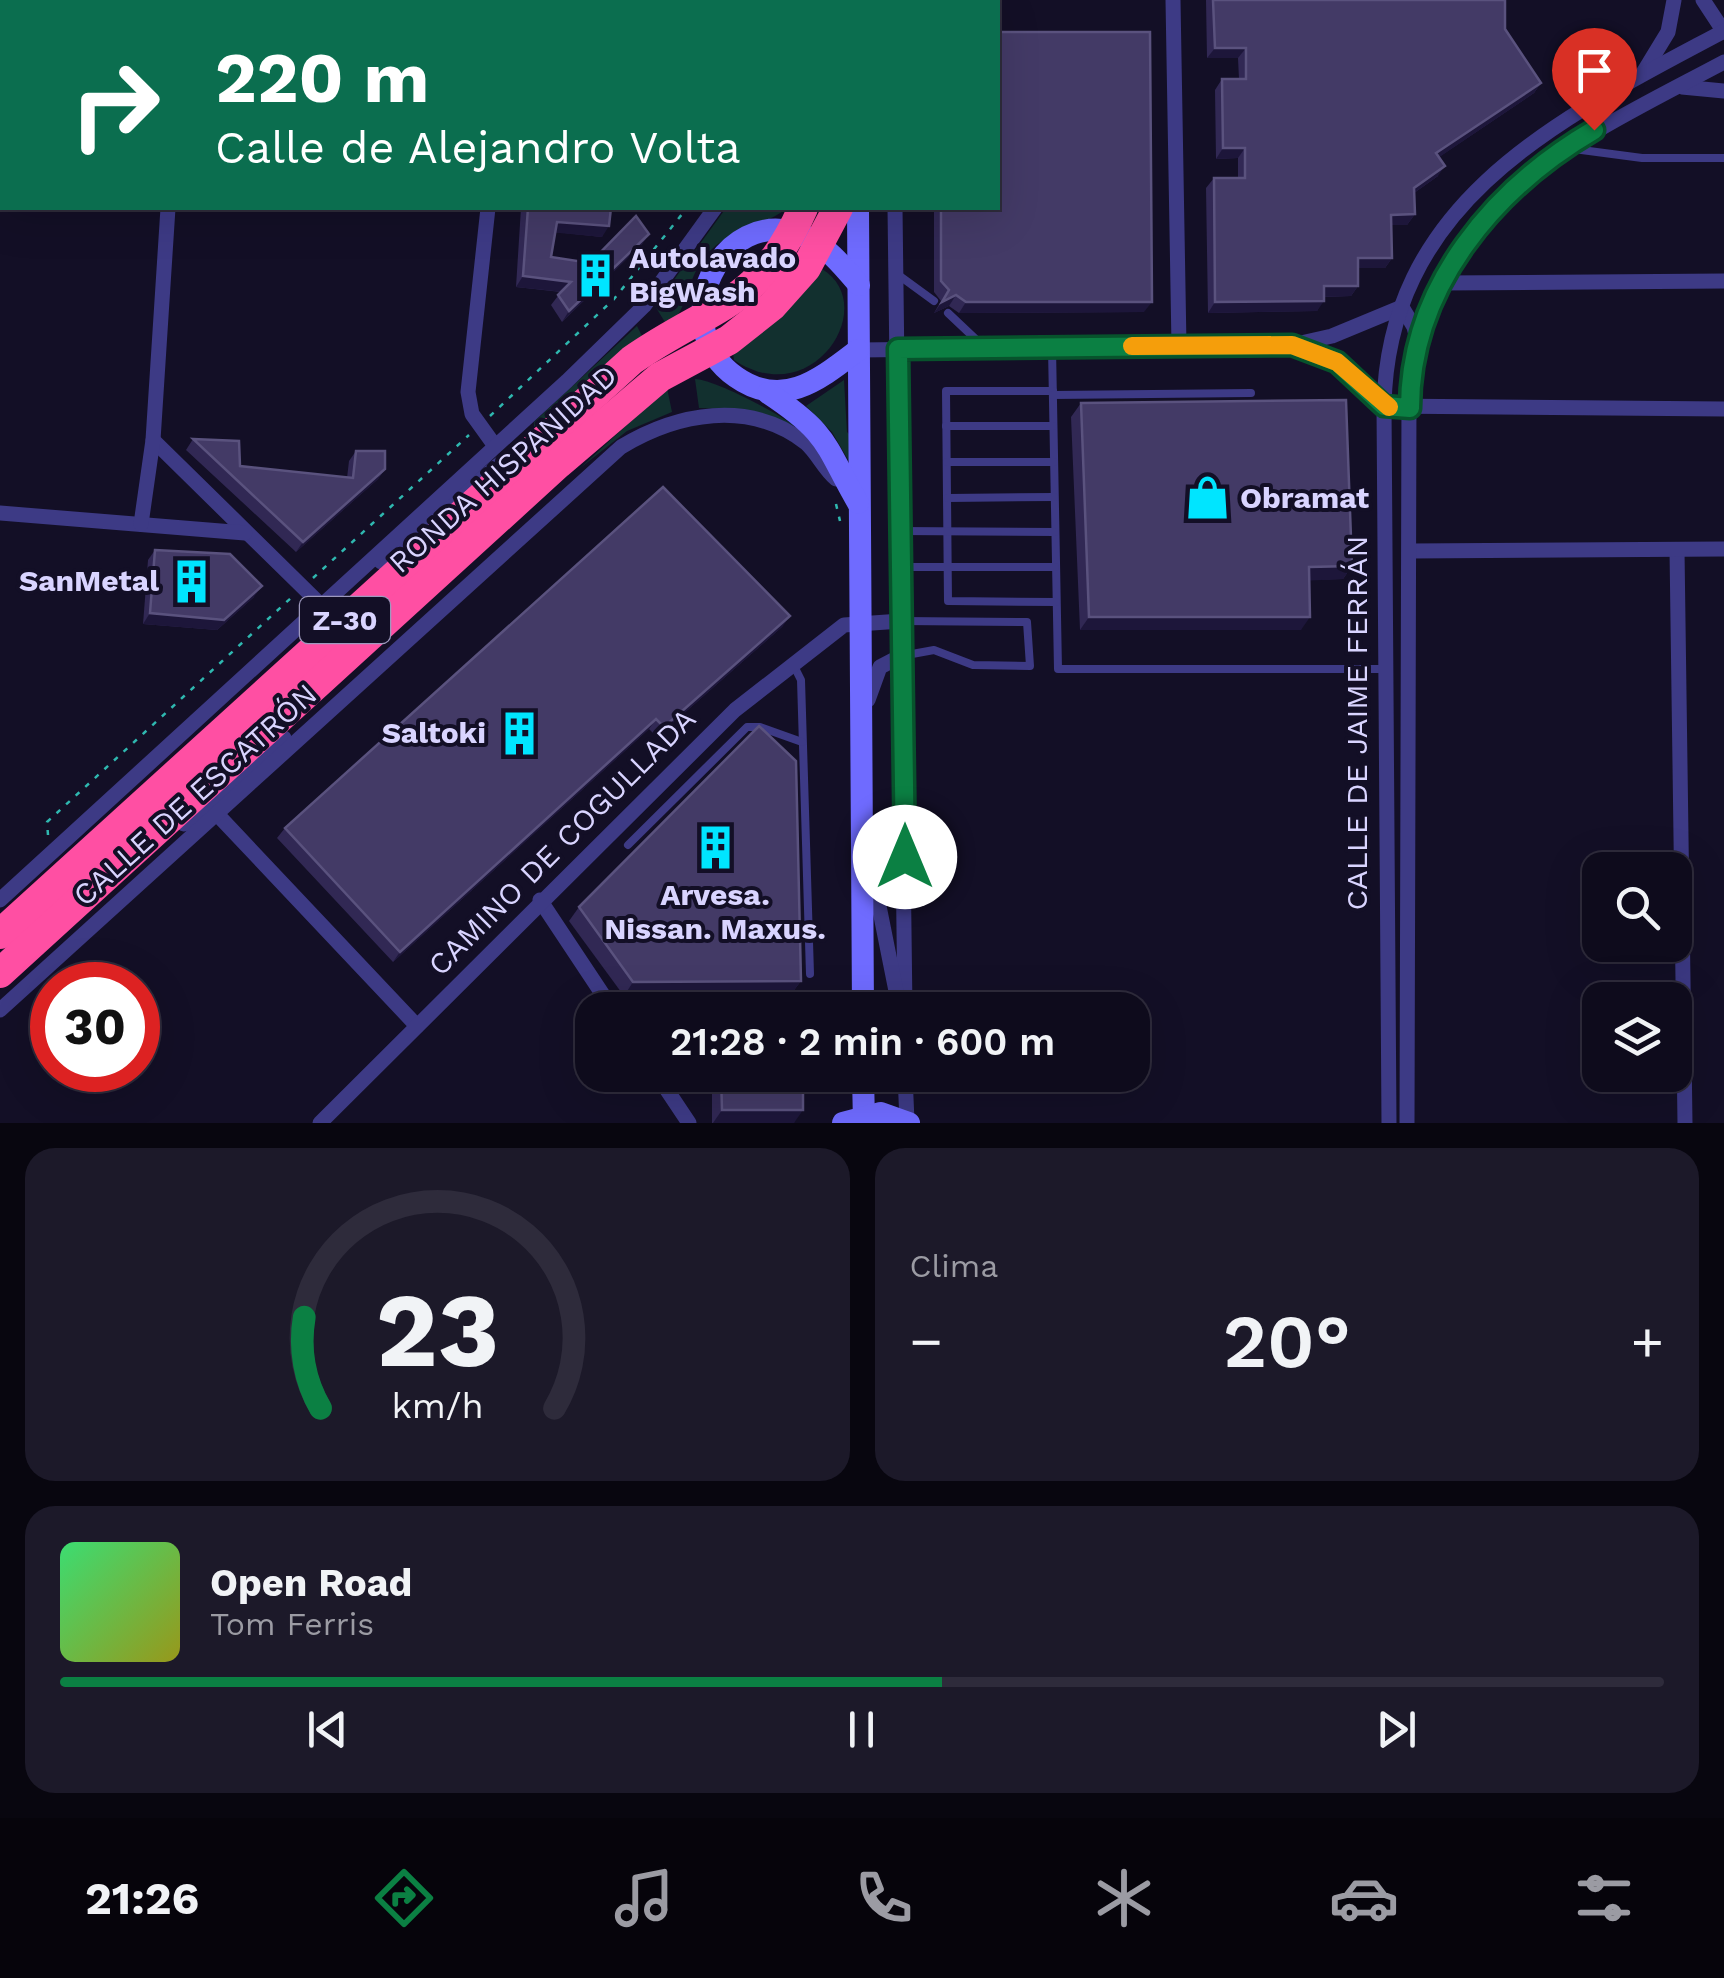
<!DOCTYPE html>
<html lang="es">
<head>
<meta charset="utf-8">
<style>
	body { margin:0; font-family:"Work Sans",sans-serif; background:#1c1929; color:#f1f3f6; height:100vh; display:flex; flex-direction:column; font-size:38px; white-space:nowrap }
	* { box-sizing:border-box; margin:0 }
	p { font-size:32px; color:#9b9ba3 }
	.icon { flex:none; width:55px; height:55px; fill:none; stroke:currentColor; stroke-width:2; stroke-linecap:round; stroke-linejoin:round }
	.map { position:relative; height:1123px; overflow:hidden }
	.drawer { display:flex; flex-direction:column; gap:25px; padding:25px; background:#08060f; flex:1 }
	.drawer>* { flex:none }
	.banner { position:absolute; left:0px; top:0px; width:1000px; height:210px; box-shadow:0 10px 40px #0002,0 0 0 2px #2e2b3b; background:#0b6e4f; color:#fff; overflow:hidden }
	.fabs { position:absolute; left:1582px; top:852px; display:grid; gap:20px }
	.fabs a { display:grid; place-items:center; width:110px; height:110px; border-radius:20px; background:#0e0b1c; box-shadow:0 10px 40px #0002,0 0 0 2px #2e2b3b; font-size:50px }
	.speed { position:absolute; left:30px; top:962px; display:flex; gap:20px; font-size:50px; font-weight:700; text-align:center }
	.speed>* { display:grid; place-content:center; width:130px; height:130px; border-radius:50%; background:#0e0b1c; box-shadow:0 10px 40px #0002,0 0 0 2px #2e2b3b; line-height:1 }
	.speed .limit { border:15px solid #d22; background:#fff; color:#111 }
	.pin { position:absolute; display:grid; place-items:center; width:85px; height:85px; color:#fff; margin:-102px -42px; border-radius:50% 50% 50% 0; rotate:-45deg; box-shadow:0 0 10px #0007 }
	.pin .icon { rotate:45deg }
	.me { position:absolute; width:110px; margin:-55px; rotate:0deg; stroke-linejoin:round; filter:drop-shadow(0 0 8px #0008) }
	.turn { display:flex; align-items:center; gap:35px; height:210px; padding:0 50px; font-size:45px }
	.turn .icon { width:130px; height:130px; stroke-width:2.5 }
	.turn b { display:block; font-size:70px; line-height:85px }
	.big { font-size:75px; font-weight:600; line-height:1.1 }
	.drawer .tile { flex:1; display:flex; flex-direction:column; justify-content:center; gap:15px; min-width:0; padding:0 35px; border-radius:30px; background:#1c1929 }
	.drawer .dial { align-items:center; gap:0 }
	.dial svg { height:260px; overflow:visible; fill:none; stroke:#2e2b3b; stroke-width:7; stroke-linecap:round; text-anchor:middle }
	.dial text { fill:#f1f3f6; stroke:none }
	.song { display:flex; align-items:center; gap:30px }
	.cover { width:120px; height:120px; border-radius:15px; background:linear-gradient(135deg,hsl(140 70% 55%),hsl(60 70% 35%)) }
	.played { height:10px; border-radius:5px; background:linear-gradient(90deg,#0b8043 55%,#2e2b3b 55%) }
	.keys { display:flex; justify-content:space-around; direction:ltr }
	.heat { display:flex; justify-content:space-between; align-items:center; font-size:55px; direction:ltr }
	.drawer .tiles { flex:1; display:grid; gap:25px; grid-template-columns:1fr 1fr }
	.tile:last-child { grid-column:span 2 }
	.trip { position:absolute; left:575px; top:992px; width:575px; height:100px; border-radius:30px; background:#0e0b1c; box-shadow:0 10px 40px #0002,0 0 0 2px #2e2b3b; font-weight:600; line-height:100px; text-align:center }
	.tabs { display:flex; height:160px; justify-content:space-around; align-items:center; background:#06040b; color:#9b9ba3 }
	.tabs .icon { width:70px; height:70px }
	.tabs .selected { color:#0b8043 }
	.tabs b { font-size:45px; color:#f1f3f6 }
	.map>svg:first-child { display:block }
	.green { fill:#12302f }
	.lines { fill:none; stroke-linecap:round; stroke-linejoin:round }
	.path { stroke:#2fb8b0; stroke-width:2.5; stroke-dasharray:5 8; stroke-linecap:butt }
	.lane { stroke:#3d3a85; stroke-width:8 }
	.street { stroke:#3d3a85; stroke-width:15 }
	.secondary { stroke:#6f6bff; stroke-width:22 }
	.highway { stroke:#ff4fa3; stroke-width:30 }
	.wall { fill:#312854 }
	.shaded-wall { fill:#1d163a }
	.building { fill:#433a66; stroke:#5a527e; stroke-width:2.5 }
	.route-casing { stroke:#07532c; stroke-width:25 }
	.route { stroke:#0b8043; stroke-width:18 }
	.slow { stroke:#f59e0b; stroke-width:18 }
	.labels { text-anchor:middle; stroke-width:8; stroke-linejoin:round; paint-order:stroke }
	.shield { fill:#130f26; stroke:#9e99be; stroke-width:2.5 }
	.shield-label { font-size:28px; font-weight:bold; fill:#d9d4ff }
	.poi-label { font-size:30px; font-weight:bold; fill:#d9d4ff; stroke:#130f26; text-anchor:start }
	.street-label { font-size:30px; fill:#d9d4ff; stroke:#130f26 }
</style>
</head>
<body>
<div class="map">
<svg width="1724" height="1123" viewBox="0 0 1724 1123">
	<rect width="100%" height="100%" fill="#130f26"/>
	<g class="green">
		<path d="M 726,208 L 786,209 C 759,229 726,229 704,258 C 686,281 689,308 668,327 L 655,306 Z"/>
		<path d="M 822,269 C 881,305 813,413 734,360 L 733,353 Z"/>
		<polygon points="637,326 644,340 534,427 534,422"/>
		<path d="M 695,379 C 716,380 777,413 795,426 L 747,410 L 699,408 Z"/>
		<polygon points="844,380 847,432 855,440 850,463 832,432 806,406"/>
		<polygon points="667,388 672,412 627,431 579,469"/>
	</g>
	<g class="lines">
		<g class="path">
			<polyline points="111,0 112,2"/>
			<polyline points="262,0 262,2"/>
			<polyline points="758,2 759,0"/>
			<polyline points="490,416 614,299 687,208"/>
			<polyline points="836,504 840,521"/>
			<polyline points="313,578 469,435"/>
			<polyline points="48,835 47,822 292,597"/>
		</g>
		<g class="lane">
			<polyline points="1574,149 1642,158 1724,158"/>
			<polyline points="897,274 934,301"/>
			<polyline points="948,313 984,347"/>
			<polyline points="1052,348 1058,669 1382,669"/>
			<polyline points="1053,391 946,391 948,601 1056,602"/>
			<polyline points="1053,395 1251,393"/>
			<polyline points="946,426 1053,426"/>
			<polyline points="947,462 1054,462"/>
			<polyline points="948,498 1054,497"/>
			<polyline points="899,531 1055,532"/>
			<polyline points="900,567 1055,567"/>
			<polyline points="901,656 934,650 973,665 1030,666 1027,622 902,621"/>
			<polyline points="793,664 801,680 810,974"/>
			<polyline points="628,845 747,727 760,727 802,742"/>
		</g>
		<g class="street">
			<polyline points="872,0 873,2"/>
			<polyline points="1173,0 1179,346"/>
			<polyline points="1703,0 1724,32"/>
			<polyline points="783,2 784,0"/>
			<polyline points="1643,73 1668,32 1674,0"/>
			<polyline points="1682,87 1724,91"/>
			<polyline points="488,208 468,392 472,414 495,446"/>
			<polyline points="895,208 905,1010"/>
			<polyline points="1441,283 1724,281"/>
			<polyline points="1296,346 1337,362 1384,406 1724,409"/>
			<polyline points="858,350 1292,345 1332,336 1402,307 1414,327 1419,346"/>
			<polyline points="153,440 321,605"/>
			<polyline points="0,513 245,533"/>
			<polyline points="141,524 153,440 168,208"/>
			<polyline points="1677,550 1685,1123"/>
			<polyline points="1411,551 1724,549"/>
			<polyline points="381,562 502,462"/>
			<polyline points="868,700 880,667 901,656"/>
			<polyline points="215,812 417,1026"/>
			<polyline points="184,824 284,738"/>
			<polyline points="864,880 879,906 898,1001"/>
			<polyline points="0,900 567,381 644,306 715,208"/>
			<polyline points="540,900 613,1010"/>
			<path d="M 0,1010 L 621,447 C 677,413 749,399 806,443 C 818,454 824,469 836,479"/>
			<polyline points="657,1075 689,1123"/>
			<polyline points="905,1075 907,1121"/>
			<polyline points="320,1123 735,710 844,625 901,621"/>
			<path d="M 1389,1123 L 1384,406 C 1388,198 1565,116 1724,31"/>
			<path d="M 1407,1123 L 1409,397 C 1426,203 1574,142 1724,62"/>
		</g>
		<g class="secondary">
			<polyline points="858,208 863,1010"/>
			<path d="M 858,350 C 820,379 783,410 736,377 C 663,326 721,203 802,235 C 825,244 843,266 859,285"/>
			<path d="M 768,393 C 830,434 824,444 858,503"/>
			<polyline points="863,1075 864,1123"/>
			<polyline points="843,1123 881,1113 909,1123"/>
		</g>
		<g class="highway">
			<polyline points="825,0 825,2"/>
			<polyline points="854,0 854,2"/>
			<path d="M 0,934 L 632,360 C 712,304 759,308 803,208"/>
			<polyline points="0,973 558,464 660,377 729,340 772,306 806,268 838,208"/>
		</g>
	</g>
	<g class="wall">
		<polygon points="1206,0 1505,0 1505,29 1541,83 1534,93 1439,157 1438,176 1414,193 1415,214 1407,225 1391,225 1392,258 1385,268 1358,268 1358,286 1351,296 1324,297 1317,311 1208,313 1206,188 1214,178 1238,178 1238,158 1216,159 1215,90 1222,79 1239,79 1238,58 1207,58"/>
		<polygon points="521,208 611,208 602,237 555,232 551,257 590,263 649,234 642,244 562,322 551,305 561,292 516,287"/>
		<polygon points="934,208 998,208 1144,312 959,313 949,306 934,313 941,301 934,292"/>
		<polygon points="1081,403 1352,566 1343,579 1310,580 1301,630 1080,630 1071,417"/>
		<polygon points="193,439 240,466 347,478 349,461 356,451 385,469 378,479 296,552 186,450"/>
		<polygon points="155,550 254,597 217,630 143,624 148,560"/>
		<polygon points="783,626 657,737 649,729 393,962 277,838 285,828"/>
		<polygon points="579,907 801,981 791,994 624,996 569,921"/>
		<polygon points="712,1075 803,1075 794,1123 712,1123"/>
	</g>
	<g class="shaded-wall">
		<polygon points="1215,48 1246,48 1238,58 1207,58"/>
		<polygon points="1541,83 1534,93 1429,164 1436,153"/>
		<polygon points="1223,148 1245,148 1238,158 1216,159"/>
		<polygon points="1445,166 1438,176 1407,198 1414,188"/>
		<polygon points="1415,214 1407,225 1384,225 1391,215"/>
		<polygon points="557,222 609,226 602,237 549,232"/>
		<polygon points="649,234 642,244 562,322 569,311"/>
		<polygon points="1358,258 1392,258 1385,268 1350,268"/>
		<polygon points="523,276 571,282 564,292 516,287"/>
		<polygon points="1324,286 1358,286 1351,296 1317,297"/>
		<polygon points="956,295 949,306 934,313 942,302"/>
		<polygon points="1324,301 1317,311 1208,313 1215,302"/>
		<polygon points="966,302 1152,302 1144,312 959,313"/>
		<polygon points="385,469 378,479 296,552 303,542"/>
		<polygon points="1352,566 1343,579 1300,581 1309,567"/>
		<polygon points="262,586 254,597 217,630 143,624 150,613"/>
		<polygon points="790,616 783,626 657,737 664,727"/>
		<polygon points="1089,617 1310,617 1301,630 1080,630"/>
		<polygon points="656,719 649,729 393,962 400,952"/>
		<polygon points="801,981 791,994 624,996 633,982"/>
		<polygon points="722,1110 803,1110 794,1123 713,1123"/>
	</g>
	<g class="building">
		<polygon points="133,0 257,0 257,2 134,2"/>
		<polygon points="1213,0 1505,0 1505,29 1541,83 1436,153 1445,166 1414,188 1415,214 1391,215 1392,258 1358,258 1358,286 1324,286 1324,301 1215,302 1214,178 1245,178 1245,148 1223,148 1222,79 1246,79 1246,48 1215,48"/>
		<polygon points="998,32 1150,32 1152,302 966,302 956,295 942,302 949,290 941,281 941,208 998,208"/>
		<polygon points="528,208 611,208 609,226 557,222 551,257 590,263 636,216 649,234 569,311 558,295 571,282 523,276"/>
		<polygon points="1346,400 1352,566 1309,567 1310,617 1089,617 1081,403"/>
		<polygon points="193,439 239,441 240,466 353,478 356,451 385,451 385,469 303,542"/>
		<polygon points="663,487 790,616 664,727 656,719 400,952 285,828"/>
		<polygon points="155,550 230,554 262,586 224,620 150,613"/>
		<polygon points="759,726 796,761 801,981 633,982 579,907"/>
		<polygon points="721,1075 803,1075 803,1110 722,1110"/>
	</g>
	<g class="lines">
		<defs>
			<path id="route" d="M 905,857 L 898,349 L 1292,345 L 1337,362 L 1384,406 L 1410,408 C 1410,286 1495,188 1594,130"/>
		</defs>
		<use href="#route" class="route-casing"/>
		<use href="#route" class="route"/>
		<polyline class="slow" points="1132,346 1292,345 1337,362 1389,407"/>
	</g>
	<defs>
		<symbol id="building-bare" viewBox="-9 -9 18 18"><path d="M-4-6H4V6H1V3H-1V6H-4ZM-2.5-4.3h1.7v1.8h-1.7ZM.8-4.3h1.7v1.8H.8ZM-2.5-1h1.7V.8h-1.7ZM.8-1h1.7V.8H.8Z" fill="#00e5ff" stroke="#130f26" stroke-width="2.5" paint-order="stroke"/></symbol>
		<symbol id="shop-bare" viewBox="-9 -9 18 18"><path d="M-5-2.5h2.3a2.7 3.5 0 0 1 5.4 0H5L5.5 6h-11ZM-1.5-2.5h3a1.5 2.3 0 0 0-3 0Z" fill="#00e5ff" stroke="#130f26" stroke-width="2.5" paint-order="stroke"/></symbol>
	</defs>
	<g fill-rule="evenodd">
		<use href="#building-bare" x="564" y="244" width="63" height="63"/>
		<use href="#shop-bare" x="1176" y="466" width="63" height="63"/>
		<use href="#building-bare" x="160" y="550" width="63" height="63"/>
		<use href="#building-bare" x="488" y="702" width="63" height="63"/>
		<use href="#building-bare" x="684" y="816" width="63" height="63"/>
	</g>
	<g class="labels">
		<rect class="shield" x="300" y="597" width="90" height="46" rx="8"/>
		<g class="shield-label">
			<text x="345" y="630">Z-30</text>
		</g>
		<g class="poi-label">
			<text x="629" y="268">Autolavado<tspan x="629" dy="34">BigWash</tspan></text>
			<text x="1240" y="508">Obramat</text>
			<text x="159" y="591" text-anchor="end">SanMetal</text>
			<text x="486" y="743" text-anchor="end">Saltoki</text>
			<text x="715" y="905" text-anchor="middle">Arvesa.<tspan x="715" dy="34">Nissan. Maxus.</tspan></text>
		</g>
		<g class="street-label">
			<text transform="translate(503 469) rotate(-42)" y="10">RONDA HISPANIDAD</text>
			<text transform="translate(1357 723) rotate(-90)" y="10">CALLE DE JAIME FERRÁN</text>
			<text transform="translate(195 795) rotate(-42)" y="10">CALLE DE ESCATRÓN</text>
			<text transform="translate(562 842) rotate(-45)" y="10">CAMINO DE COGULLADA</text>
		</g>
	</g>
</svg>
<div class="fabs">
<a><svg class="icon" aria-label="search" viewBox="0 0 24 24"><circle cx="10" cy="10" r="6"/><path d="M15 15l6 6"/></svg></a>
<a><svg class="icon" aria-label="layers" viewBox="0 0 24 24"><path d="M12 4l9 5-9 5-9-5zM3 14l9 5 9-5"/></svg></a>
</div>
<div class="speed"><div class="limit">30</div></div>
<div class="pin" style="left:1594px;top:130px;background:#d93025"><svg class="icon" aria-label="arrive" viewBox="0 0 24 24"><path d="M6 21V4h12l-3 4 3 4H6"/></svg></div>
<svg class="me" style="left:905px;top:857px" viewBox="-20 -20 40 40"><circle r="19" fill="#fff"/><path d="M0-13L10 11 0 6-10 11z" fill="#0b8043"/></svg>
<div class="trip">21:28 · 2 min · 600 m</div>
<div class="banner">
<div class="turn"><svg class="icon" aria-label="right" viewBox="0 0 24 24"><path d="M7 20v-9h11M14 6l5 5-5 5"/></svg><div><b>220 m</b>Calle de Alejandro Volta</div></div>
</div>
</div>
<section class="drawer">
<div class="tiles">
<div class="tile dial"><svg viewBox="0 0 100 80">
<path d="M14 69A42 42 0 1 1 86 69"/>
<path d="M14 69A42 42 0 0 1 9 41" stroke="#0b8043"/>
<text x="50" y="56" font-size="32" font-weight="700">23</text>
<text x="50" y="72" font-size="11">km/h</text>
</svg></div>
<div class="tile"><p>Clima</p>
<div class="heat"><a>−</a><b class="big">20°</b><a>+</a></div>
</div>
<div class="tile">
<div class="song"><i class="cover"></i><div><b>Open Road</b><p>Tom Ferris</p></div></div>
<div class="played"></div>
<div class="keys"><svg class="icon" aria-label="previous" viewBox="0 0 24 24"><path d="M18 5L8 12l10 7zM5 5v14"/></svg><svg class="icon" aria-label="pause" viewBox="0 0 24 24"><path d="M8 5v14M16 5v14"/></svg><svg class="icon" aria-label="next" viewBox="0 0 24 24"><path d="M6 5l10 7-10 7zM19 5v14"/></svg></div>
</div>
</div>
</section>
<nav class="tabs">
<b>21:26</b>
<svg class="icon selected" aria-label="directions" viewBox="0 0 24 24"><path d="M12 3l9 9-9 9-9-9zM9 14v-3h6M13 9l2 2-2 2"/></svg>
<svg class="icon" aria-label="music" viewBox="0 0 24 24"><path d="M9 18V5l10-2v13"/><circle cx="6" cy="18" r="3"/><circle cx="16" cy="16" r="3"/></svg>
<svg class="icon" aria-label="phone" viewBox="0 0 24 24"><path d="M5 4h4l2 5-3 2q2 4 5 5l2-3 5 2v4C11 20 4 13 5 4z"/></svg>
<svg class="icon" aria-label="climate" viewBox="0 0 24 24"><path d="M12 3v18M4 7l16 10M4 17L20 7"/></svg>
<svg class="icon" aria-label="car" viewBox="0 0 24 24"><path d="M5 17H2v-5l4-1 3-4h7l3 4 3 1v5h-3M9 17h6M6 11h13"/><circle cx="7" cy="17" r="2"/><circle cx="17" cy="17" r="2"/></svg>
<svg class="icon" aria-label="filters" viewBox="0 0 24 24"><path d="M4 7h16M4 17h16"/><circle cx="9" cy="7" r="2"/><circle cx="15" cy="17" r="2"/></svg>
</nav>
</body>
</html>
